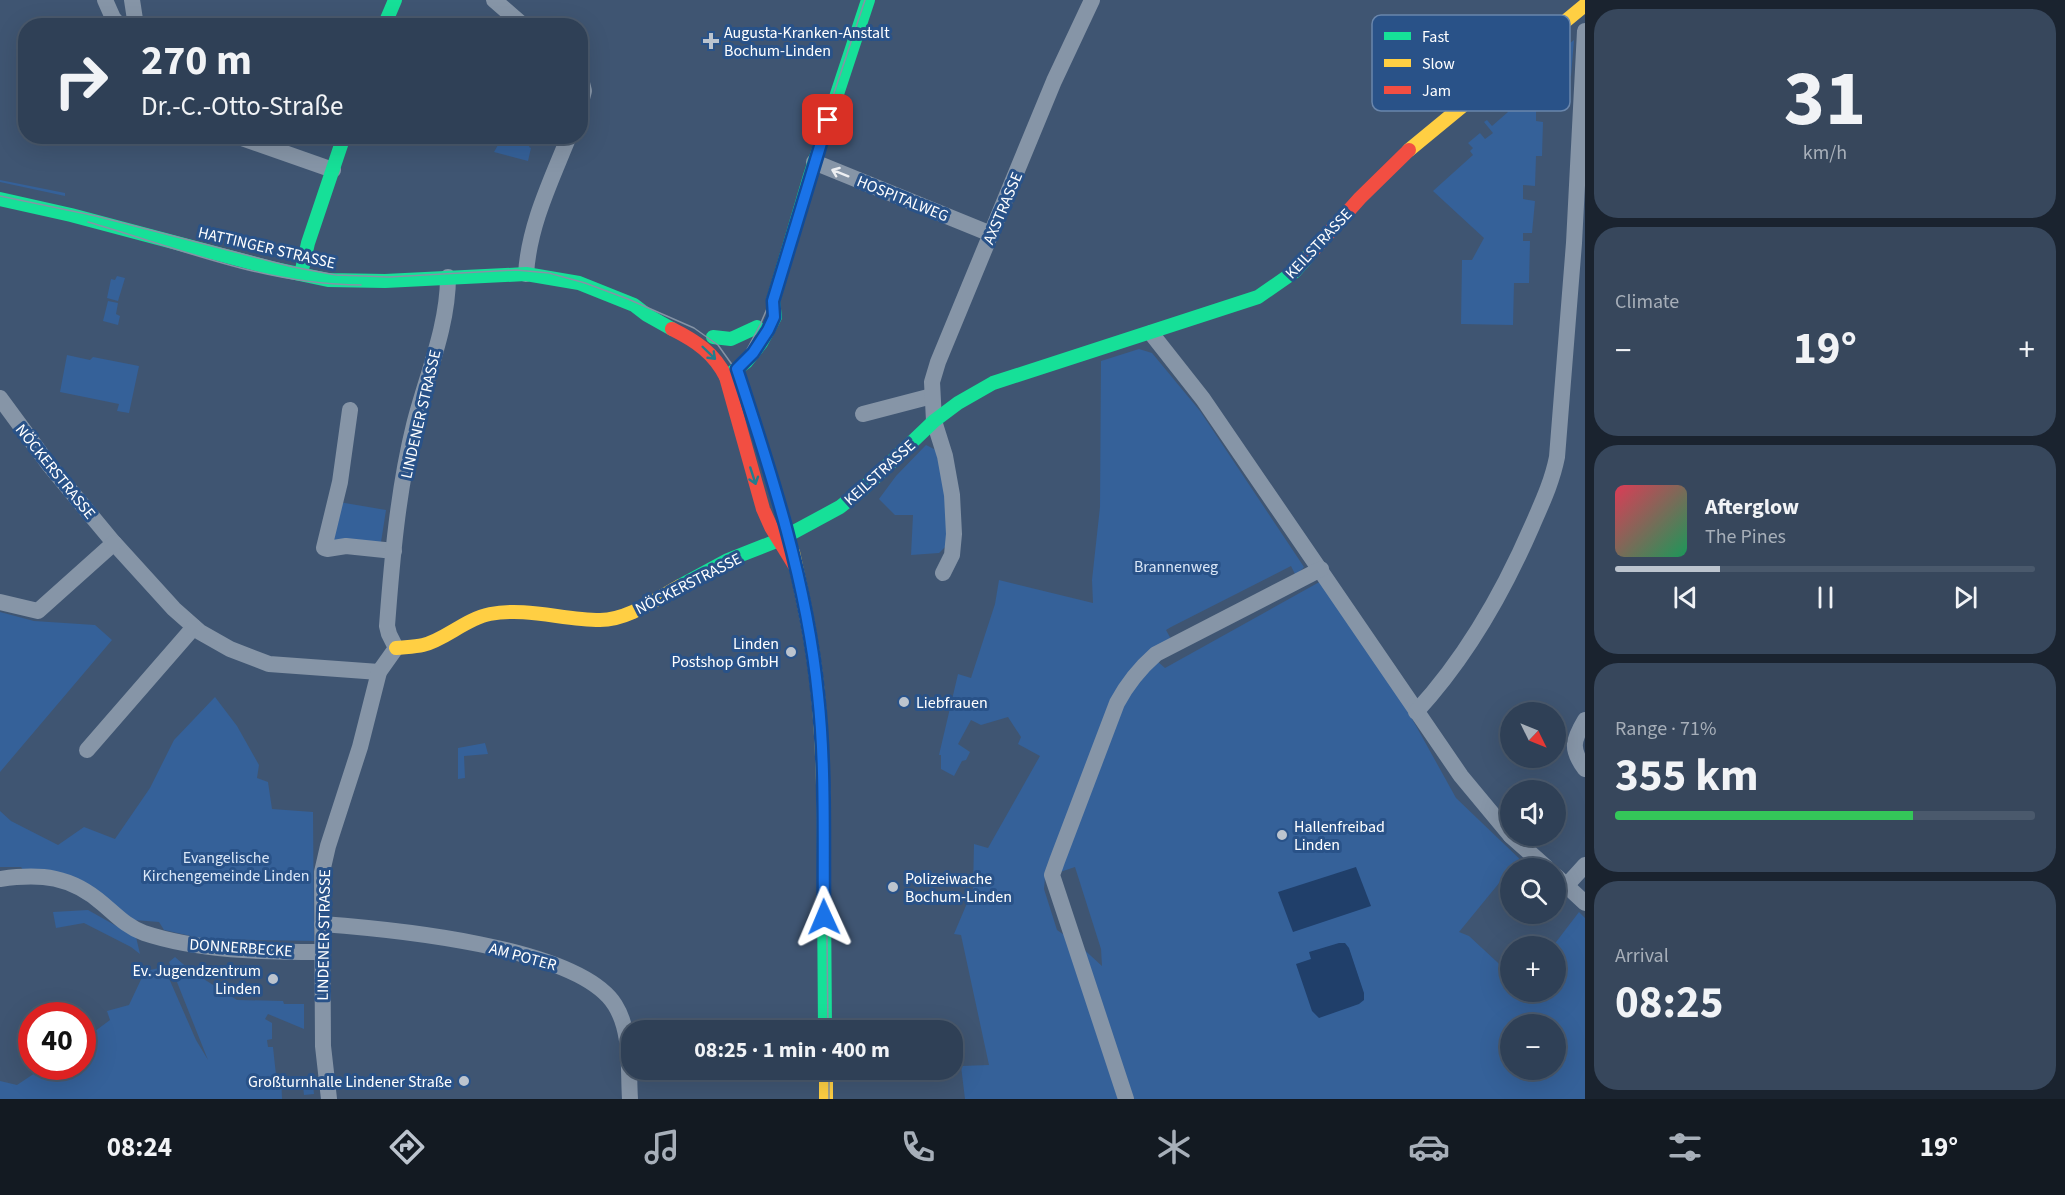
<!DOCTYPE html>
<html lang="en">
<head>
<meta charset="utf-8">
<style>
	body { margin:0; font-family:"Source Sans 3",sans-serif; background:#37475c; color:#f1f3f6; height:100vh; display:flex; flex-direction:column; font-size:22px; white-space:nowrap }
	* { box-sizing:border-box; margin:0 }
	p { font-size:20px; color:#a7afb9 }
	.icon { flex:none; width:33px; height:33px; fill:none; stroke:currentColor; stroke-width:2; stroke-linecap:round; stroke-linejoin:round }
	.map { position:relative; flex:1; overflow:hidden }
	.panel { display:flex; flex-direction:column; gap:9px; padding:9px; background:#1a232f; width:480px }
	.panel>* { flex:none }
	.guide { position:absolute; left:18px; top:18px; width:570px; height:126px; border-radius:24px; box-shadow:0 6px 24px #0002,0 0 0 2px #4a596c; background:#2f4056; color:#f1f3f6; overflow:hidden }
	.needle { width:39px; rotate:133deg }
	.tools { position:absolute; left:1500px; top:702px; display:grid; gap:12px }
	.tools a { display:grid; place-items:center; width:66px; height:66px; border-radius:50%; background:#2f4056; box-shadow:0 6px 24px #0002,0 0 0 2px #4a596c; font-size:30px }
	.speed { position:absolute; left:18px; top:1002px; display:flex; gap:12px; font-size:30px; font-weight:700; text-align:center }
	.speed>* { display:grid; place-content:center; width:78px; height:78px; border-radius:50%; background:#2f4056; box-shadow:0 6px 24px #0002,0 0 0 2px #4a596c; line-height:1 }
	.speed .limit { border:9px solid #d22; background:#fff; color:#111 }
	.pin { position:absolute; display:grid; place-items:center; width:51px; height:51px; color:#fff; margin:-26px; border-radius:12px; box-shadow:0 3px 9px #0006 }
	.me { position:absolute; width:66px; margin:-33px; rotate:359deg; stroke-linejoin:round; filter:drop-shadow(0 0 4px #0008) }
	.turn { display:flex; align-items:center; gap:21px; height:126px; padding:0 24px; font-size:27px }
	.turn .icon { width:78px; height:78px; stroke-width:2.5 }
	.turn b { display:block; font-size:42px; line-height:51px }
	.big { font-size:45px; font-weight:700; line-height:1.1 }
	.panel .widget { flex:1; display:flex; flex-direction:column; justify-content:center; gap:9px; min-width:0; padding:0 21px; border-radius:24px; background:#37475c }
	.panel .dial { align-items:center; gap:0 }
	.dial b { font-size:78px; line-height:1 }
	.song { display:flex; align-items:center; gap:18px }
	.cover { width:72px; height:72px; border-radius:9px; background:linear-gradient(135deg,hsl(350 70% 55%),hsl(150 70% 35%)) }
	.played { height:6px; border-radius:3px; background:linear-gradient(90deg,#bcc4ce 25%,#4a596c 25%) }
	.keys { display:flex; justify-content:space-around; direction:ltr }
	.heat { display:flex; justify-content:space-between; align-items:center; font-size:33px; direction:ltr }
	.charge { height:9px; border-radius:4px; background:linear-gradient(90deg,#34c759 71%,#4a596c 0) }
	.trip { position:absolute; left:621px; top:1020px; width:342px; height:60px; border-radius:24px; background:#2f4056; box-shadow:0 6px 24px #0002,0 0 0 2px #4a596c; font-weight:700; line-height:60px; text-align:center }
	.tab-bar { display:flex; height:96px; justify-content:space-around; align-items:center; background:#131a22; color:#a7afb9 }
	.tab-bar .icon { width:42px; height:42px }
	.tab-bar .on { color:#bcc4ce }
	.tab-bar b { font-size:27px; color:#f1f3f6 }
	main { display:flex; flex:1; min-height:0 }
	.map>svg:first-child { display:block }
	.green { fill:#356199; fill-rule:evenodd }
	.water { fill:#203f6a }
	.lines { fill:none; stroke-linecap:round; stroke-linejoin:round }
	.street { stroke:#8695a7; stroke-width:16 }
	.fast { stroke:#16e098; stroke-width:14 }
	.slow { stroke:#ffcf43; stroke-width:14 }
	.jam { stroke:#f24e42; stroke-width:14 }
	.tram { stroke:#8593a5; stroke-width:1.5 }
	.oneway { stroke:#edeff2 }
	.oneway2 { stroke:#237d8d }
	.route-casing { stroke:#114b97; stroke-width:15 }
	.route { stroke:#1a73e8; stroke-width:10 }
	.poi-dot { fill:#bcc4ce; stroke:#295288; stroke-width:2 }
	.labels { text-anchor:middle; stroke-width:6; stroke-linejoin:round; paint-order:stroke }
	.poi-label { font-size:16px; fill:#fff; stroke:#295288; text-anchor:start }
	.street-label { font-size:16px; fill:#fff; stroke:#295288 }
	.park-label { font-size:16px; fill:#d9e6f7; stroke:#295288 }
	.key { fill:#295288; stroke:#6986ac; stroke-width:1.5 }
	.key-label { font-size:16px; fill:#fff }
</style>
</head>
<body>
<main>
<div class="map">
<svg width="1585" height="1099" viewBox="0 0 1585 1099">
	<rect width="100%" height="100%" fill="#3f5572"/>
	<g class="green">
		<polygon points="1574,40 1571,76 1542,74 1540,85 1518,87 1517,107 1536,109 1536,121 1543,122 1542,156 1536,156 1535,186 1523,185 1523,199 1535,201 1532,233 1523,233 1523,241 1530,241 1529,283 1514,283 1513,325 1461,324 1462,260 1472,260 1484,238 1433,191 1473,155 1470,151 1473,148 1468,143 1480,133 1485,139 1493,133 1484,122 1487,120 1492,126 1508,112 1497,99"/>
		<polygon points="498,137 533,137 529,147 531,148 528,161 494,152 498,145"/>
		<polygon points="0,180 65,193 65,196 0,182"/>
		<polygon points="117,276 125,278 118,301 107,298 111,279 115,280"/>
		<polygon points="108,301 118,303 116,314 120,316 118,325 103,321"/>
		<path d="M 1139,349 L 1152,353 L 1200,411 L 1304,567 L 1296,576 L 1291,566 L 1171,627 L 1166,630 L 1171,639 L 1149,654 L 1165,668 L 1323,580 L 1410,715 L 1456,798 L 1527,866 L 1524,868 L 1510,868 L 1510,884 L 1504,877 L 1459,932 L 1469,936 L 1510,974 L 1510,992 L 1556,992 L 1556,946 L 1553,946 L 1579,912 L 1585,918 L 1585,1099 L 965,1099 L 961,1066 L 989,1065 L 961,935 L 954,934 L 973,889 L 974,844 L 988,848 L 1040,756 L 1018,744 L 1021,737 L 1008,717 L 981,725 L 971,720 L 958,744 L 970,752 L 966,760 L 962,761 L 954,776 L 941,769 L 941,755 L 939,755 L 958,674 L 971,678 L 995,604 L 999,580 L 1093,603 L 1092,580 L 1100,507 L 1101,361 ZM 1075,867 L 1101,949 L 1102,966 L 1079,945 L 1057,930 L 1044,889 L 1045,877 ZM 1510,1024 L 1556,1024 L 1556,1070 L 1510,1070 Z"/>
		<polygon points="67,355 90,360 93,357 139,366 129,413 117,411 119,404 60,392"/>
		<polygon points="926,445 936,450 947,501 946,546 939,553 911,555 913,515 895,515 879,499 896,476"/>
		<polygon points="339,502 386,510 381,542 336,542 330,535"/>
		<polygon points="0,612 34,621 95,625 112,640 0,772"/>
		<polygon points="215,697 237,726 259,765 257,778 268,782 272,809 313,812 314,941 204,939 164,930 159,922 134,920 60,886 30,880 21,867 0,867 0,811 11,821 58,845 84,827 115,839 150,788 174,740"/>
		<polygon points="485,743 488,754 464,756 465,778 458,779 458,748"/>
		<polygon points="88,910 136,937 140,954 131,947 84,923 56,928 53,912"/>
		<polygon points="175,957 191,971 237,1000 283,1001 284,1004 304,1004 304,1029 268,1014 265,1019 272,1023 272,1039 267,1040 268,1047 273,1047 276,1075 281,1074 282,1099 0,1099 0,1081 17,1085 44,1067 82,1066 83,1040 110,1020 107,1011 129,1005 145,971 164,967 196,1040 208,1060 169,962"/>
		<polygon points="312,1076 314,1094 304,1095 302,1077"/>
	</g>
	<g class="water">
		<polygon points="1356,867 1371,906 1293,932 1278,892"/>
		<polygon points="1339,943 1345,943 1349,948 1364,993 1364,1000 1359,1004 1319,1018 1312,1011 1296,964 1311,959 1309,952"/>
	</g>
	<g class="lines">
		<g class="street">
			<polyline points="105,0 113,18 120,26"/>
			<polyline points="132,0 136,26"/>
			<polyline points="494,0 524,26"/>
			<polyline points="580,75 584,91 580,106"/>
			<polyline points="236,136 333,170"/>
			<polyline points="814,162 991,234"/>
			<path d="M 526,274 C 529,225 551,181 569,136"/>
			<polyline points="1151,333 1203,399 1461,776 1510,835"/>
			<polyline points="0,398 50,466 114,543 174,609 200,632 230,649 269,664 379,672"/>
			<polyline points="350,410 340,482 324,548 327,549 346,546 394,551"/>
			<polyline points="863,414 932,396"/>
			<polyline points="943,573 952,555 954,534 952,495 945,456 934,421 932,382 938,362 1054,81 1092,0"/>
			<polyline points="0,602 38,611 114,543"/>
			<path d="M 1416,712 C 1466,658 1503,593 1532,526 C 1542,503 1552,482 1557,457 L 1574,243 L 1585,31"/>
			<path d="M 1585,720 C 1573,740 1570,749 1585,769"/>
			<polyline points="87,750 194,627"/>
			<polyline points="1511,836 1547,868"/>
			<polyline points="1556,876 1585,903"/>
			<path d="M 0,879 C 41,873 71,876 103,904 C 116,915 127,927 144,933 C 198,951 263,952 321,952"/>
			<polyline points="1566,886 1585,865"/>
			<path d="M 322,924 C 389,929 578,946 615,1005 C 632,1032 628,1069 630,1099"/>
			<path d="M 329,1099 L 323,1046 L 322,872 L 328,846 L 360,747 L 379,672 L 396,648 L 389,634 L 387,626 C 392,559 398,490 414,425 C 426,377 448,327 448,277"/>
			<path d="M 1126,1099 L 1052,875 L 1057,861 L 1117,703 C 1127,684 1139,669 1156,654 L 1321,569"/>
		</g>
		<g class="fast">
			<polyline points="384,26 395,0"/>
			<polyline points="0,199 71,215 271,268 328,280 385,281 526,274 579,283 634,305 647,315 672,329"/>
			<polyline points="301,274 308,243 344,136"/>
			<polyline points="713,337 731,339 757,327"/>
			<polyline points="726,377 746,362 761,343 775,317 773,301 810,176 868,0"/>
			<polyline points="680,586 728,560 779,540 840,507 864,488 934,421 958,403 993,383 1258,297 1294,272 1310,254"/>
			<polyline points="824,895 825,1030"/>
		</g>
		<g class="slow">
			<polyline points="1409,150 1585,5"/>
			<path d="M 793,552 C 804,603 815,654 819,706 C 824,769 824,832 824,895"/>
			<path d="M 396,648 C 405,647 415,647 423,645 C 445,640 465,619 490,614 C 527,607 563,620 600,620 C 628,620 656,599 680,586"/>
			<polyline points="826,1070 826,1099"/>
		</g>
		<g class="jam">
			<polyline points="1310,254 1360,198 1409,150"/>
			<path d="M 672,329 C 696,341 714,353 726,377 L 763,509 L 771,527 L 795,566"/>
		</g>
		<g class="tram">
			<polyline points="0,196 96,216 293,267 336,275 389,277 516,270 549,273 585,283 628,299 694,328 718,345 733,366 756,431 800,576 818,663 825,754 828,1030"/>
			<path d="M 88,222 C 178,248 266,285 361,285"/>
			<polyline points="738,378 743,357 760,325 772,297 808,171 865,0"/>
			<polyline points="829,1070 829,1099"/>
		</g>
	</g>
	<defs><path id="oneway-shaft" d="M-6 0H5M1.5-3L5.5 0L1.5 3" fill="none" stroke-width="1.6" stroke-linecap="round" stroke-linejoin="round" transform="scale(1.5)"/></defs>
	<use class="oneway" href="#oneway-shaft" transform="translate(840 173) rotate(-158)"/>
	<g class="oneway2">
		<use href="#oneway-shaft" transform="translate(709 353) rotate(44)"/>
		<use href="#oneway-shaft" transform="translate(753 476) rotate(72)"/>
	</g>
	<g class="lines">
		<defs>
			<path id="route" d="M 824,917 C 823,843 826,769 818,695 C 807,583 772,475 737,369 L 753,353 L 768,330 L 774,317 L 773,301 L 828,120"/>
		</defs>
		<use href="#route" class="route-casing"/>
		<use href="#route" class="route"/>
	</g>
	<g class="poi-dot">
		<path d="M708 32h6v6h6v6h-6v6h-6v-6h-6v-6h6z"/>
		<circle cx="791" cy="652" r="6"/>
		<circle cx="904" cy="702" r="6"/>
		<circle cx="1282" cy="835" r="6"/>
		<circle cx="893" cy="887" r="6"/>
		<circle cx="273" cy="979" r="6"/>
		<circle cx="464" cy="1081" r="6"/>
	</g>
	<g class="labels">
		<g class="poi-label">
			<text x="724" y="38">Augusta-Kranken-Anstalt<tspan x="724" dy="18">Bochum-Linden</tspan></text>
			<text x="779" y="649" text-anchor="end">Linden<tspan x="779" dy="18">Postshop GmbH</tspan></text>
			<text x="916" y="708">Liebfrauen</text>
			<text x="1294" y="832">Hallenfreibad<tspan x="1294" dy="18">Linden</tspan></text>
			<text x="905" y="884">Polizeiwache<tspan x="905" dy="18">Bochum-Linden</tspan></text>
			<text x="261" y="976" text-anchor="end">Ev. Jugendzentrum<tspan x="261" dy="18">Linden</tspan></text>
			<text x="452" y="1087" text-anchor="end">Großturnhalle Lindener Straße</text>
		</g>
		<g class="street-label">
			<text transform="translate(903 198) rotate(22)" y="6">HOSPITALWEG</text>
			<text transform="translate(1002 208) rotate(-67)" y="6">AXSTRASSE</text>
			<text transform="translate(1318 243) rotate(-47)" y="6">KEILSTRASSE</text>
			<text transform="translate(267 247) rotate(13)" y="6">HATTINGER STRASSE</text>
			<text transform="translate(420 414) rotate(-77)" y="6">LINDENER STRASSE</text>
			<text transform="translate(56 471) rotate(51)" y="6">NÖCKERSTRASSE</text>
			<text transform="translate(879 472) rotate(-42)" y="6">KEILSTRASSE</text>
			<text transform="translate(688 583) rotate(-27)" y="6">NÖCKERSTRASSE</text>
			<text transform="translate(323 935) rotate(-89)" y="6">LINDENER STRASSE</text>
			<text transform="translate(241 947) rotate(4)" y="6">DONNERBECKE</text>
			<text transform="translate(523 956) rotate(15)" y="6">AM POTER</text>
		</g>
		<g class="park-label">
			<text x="1176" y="572">Brannenweg</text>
			<text x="226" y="863">Evangelische<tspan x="226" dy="18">Kirchengemeinde Linden</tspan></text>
		</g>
	</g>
	<rect x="1372" y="15" width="198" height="96" rx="9" class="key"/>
	<rect x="1384" y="32" width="27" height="8" fill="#16e098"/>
	<rect x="1384" y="59" width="27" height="8" fill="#ffcf43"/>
	<rect x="1384" y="86" width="27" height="8" fill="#f24e42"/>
	<g class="key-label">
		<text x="1422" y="42">Fast</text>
		<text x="1422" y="69">Slow</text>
		<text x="1422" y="96">Jam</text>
	</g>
</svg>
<div class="tools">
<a><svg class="needle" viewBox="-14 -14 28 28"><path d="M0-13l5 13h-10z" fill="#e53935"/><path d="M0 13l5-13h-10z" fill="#a7afb9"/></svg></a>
<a><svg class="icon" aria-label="sound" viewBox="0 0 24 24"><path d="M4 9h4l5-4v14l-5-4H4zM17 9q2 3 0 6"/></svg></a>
<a><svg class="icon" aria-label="search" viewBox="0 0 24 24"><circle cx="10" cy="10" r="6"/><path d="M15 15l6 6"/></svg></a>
<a>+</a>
<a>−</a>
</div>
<div class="speed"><div class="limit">40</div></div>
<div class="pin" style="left:828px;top:120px;background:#d93025"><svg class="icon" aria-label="arrive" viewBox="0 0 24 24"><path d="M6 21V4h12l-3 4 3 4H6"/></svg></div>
<svg class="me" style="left:824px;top:917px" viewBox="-20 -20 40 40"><path d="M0-17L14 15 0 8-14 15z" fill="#1a73e8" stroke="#fff" stroke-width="4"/></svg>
<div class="trip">08:25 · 1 min · 400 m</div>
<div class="guide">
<div class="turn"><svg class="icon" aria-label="right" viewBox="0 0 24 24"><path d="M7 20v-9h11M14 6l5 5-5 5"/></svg><div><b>270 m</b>Dr.-C.-Otto-Straße</div></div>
</div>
</div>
<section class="panel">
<div class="widget dial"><b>31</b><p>km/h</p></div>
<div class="widget"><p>Climate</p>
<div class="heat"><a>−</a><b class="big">19°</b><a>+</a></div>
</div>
<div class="widget">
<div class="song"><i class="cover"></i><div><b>Afterglow</b><p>The Pines</p></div></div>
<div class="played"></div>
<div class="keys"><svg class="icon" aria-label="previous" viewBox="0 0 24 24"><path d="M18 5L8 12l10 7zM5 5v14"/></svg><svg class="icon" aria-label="pause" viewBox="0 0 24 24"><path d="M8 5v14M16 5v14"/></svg><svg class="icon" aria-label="next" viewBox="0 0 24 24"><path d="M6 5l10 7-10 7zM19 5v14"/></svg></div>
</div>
<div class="widget"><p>Range · 71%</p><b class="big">355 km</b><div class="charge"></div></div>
<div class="widget"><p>Arrival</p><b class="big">08:25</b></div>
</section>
</main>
<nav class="tab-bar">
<b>08:24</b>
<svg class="icon on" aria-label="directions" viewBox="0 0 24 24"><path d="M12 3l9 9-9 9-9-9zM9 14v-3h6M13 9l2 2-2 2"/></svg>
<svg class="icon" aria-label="music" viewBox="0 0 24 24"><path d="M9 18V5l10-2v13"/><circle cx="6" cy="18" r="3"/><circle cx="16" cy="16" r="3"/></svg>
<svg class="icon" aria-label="phone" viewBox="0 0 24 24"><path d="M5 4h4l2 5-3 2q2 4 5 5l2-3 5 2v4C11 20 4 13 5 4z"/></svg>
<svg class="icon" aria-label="climate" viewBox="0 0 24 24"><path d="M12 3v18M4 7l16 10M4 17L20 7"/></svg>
<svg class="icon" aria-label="car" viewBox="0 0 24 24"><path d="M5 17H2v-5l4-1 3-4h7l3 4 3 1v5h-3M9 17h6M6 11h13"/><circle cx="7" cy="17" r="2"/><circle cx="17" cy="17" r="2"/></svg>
<svg class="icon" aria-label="filters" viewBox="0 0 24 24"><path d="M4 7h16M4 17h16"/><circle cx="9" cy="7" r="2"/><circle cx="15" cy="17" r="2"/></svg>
<b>19°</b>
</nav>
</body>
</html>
